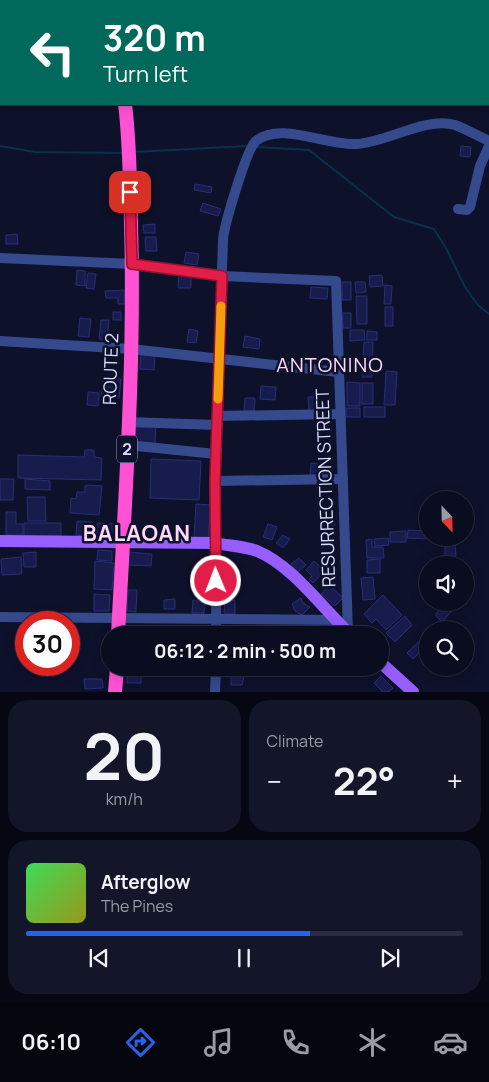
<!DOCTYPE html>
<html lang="en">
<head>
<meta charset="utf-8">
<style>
	body { margin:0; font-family:Manrope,sans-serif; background:#131629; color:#f1f3f6; height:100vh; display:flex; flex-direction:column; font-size:19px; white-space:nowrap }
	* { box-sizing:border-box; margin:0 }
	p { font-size:16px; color:#999ca5 }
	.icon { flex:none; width:28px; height:28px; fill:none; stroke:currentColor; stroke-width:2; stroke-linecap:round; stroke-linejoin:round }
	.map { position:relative; height:692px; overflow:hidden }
	.panel { display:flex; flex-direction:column; gap:8px; padding:8px; background:#060712; flex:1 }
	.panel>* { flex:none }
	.top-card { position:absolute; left:0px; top:0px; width:490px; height:105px; box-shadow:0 2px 12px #0003,0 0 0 1px #2a2d3e; background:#00695c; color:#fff; overflow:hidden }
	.needle { width:32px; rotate:158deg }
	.tools { position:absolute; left:419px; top:491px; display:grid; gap:10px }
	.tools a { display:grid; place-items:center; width:55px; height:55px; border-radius:50%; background:#0a0d20; box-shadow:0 2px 12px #0003,0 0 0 1px #2a2d3e; font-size:25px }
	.speed { position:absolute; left:15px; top:611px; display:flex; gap:10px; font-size:25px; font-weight:700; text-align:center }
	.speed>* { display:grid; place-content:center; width:65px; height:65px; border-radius:50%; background:#0a0d20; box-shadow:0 2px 12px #0003,0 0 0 1px #2a2d3e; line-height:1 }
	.speed .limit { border:8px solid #d22; background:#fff; color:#111 }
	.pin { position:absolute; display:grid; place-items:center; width:42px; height:42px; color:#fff; margin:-21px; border-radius:10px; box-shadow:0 2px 8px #0006 }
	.me { position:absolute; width:55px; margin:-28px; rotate:359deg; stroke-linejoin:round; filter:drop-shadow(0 0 4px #0008) }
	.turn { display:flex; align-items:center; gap:18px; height:105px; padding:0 20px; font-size:22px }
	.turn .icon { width:65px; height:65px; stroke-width:2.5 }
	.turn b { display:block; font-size:35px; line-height:42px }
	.big { font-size:38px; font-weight:700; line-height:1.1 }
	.panel .card { flex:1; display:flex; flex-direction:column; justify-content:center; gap:8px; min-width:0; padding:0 18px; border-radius:20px; background:#131629 }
	.panel .dial { align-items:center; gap:0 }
	.dial b { font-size:65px; line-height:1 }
	.song { display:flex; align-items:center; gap:15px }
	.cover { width:60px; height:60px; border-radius:8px; background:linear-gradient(135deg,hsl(130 70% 55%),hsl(60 70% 35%)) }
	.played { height:5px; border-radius:2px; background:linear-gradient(90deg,#2563eb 65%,#2a2d3e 65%) }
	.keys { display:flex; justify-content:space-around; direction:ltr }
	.heat { display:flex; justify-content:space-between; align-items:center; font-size:28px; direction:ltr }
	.panel .tiles { flex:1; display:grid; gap:8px; grid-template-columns:1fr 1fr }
	.card:last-child { grid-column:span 2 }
	.trip { position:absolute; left:101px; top:626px; width:288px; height:50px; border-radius:25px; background:#0a0d20; box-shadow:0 2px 12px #0003,0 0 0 1px #2a2d3e; font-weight:700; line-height:50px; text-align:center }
	.dock { display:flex; height:80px; justify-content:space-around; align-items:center; background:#04050d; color:#999ca5 }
	.dock .icon { width:35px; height:35px }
	.dock .current { color:#2563eb }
	.dock b { font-size:22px; color:#f1f3f6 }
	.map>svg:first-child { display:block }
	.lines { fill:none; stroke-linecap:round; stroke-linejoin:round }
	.stream { stroke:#06324b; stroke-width:2 }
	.building { fill:#181c4c; stroke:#282e7a }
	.minor { stroke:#35498d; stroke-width:10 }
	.major { stroke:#975dff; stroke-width:12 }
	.highway { stroke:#ff51d4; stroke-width:14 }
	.route-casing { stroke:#92132f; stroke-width:12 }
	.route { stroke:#e11d48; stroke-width:9 }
	.slow { stroke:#f59e0b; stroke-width:9 }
	.labels { text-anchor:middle; stroke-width:5; stroke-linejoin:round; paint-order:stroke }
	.shield { fill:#0e112a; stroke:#9aa0bf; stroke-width:1 }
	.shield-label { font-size:16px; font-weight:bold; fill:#d6ddff }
	.street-label { font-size:18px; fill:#d6ddff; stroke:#0e112a }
	.quarter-label { font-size:20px; letter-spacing:1px; fill:#ffd8fb; stroke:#0e112a }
	.district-label { font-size:22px; font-weight:bold; letter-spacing:1px; fill:#ffd8fb; stroke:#0e112a }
</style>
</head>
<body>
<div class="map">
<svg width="489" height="692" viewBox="0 0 489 692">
	<rect width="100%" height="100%" fill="#0e112a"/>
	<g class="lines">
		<g class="stream">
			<polyline points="0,146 35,152 125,153"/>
			<polyline points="257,147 309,150 394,217 434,229 446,248 465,287 478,305 489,314"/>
			<polyline points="134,152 247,146"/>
		</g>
	</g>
	<g class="building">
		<polygon points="461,146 471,147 470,157 460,156"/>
		<polygon points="195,184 212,187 211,193 194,190"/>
		<polygon points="203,203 221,209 218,216 200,211"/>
		<polygon points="155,224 155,233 144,233 143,225"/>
		<polygon points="17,234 18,244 6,244 6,235"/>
		<polygon points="145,237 156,237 157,251 146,251"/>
		<polygon points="186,252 199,254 197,265 184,263"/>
		<polygon points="77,270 85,271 85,286 76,285"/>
		<polygon points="88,273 96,274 94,289 86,288"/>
		<polygon points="179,274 191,275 191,288 178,288"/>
		<polygon points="382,275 383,286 370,287 369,276"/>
		<rect x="342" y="282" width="9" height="18"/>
		<polygon points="355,282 365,282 366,292 356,293"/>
		<polygon points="385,285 392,286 391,304 384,304"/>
		<polygon points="311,287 328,288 327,299 310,298"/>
		<polygon points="125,290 125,304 118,304 118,298 106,298 105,291"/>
		<polygon points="356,296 367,296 367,324 357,324"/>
		<rect x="385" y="307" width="8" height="19"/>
		<rect x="113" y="312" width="8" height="8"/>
		<polygon points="342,313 351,313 351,328 343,328"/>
		<polygon points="80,318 91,319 89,337 78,336"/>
		<polygon points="101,320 109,320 107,340 99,339"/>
		<polygon points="189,329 198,331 196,343 187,342"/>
		<polygon points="350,330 364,330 365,340 350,341"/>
		<polygon points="367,331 377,332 377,340 367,340"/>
		<polygon points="245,336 260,339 259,349 243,347"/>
		<polygon points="364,342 373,342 372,377 362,377"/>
		<polygon points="141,355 155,356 154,370 140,369"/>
		<polygon points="386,371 397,372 395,405 384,405"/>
		<polygon points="103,378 121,379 119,398 101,397"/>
		<polygon points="347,382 360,383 360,406 347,406"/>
		<rect x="362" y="383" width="11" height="21"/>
		<polygon points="261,386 276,387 275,400 260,399"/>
		<polygon points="88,392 99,393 98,406 87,405"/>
		<polygon points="308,397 315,397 315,410 309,411"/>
		<polygon points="245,398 255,398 254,412 244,411"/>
		<rect x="364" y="407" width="21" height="10"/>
		<rect x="346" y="408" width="14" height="9"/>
		<polygon points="136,424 156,425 155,443 135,442"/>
		<polygon points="85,450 94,450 94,457 102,458 101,480 18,478 18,455 84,457"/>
		<polygon points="151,459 201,461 199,500 150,498"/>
		<polygon points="311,463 318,464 317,478 310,478"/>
		<polygon points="0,479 14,479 13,500 0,500"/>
		<polygon points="25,479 50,481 50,490 25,489"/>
		<polygon points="85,485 102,486 99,515 70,513 71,498 76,499 77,492 85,492"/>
		<polygon points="27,497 45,497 46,521 28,521"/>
		<polygon points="196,504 211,505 208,539 194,538"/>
		<polygon points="6,512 16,512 16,524 23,524 23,535 6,535"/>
		<polygon points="324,515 334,515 335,525 325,526"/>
		<polygon points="77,521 92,522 91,536 76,535"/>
		<rect x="24" y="523" width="37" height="13"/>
		<polygon points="97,523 117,524 117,537 97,536"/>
		<polygon points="268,524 277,527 272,540 263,537"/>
		<polygon points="408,530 428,531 428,538 455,538 455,540 407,538"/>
		<polygon points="406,531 406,542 390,542 390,532"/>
		<polygon points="283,535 290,539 283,548 276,543"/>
		<polygon points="388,538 389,545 375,546 374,539"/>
		<polygon points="372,539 372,547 383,547 384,558 367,558 366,540"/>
		<polygon points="445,542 455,542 456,556 445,557"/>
		<polygon points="98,550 112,551 112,561 97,560"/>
		<polygon points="36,552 36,567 24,567 23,553"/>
		<polygon points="129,552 152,554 151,566 128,565"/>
		<polygon points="21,557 22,574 2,575 1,559"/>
		<polygon points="299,558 306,565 297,573 291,564"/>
		<polygon points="380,559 380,573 367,573 367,560"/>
		<polygon points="95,561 114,563 112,590 94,589"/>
		<polygon points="314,561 322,568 324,565 327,568 313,583 309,579 312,576 306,570"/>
		<polygon points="373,577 375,599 363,600 361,578"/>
		<polygon points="223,579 240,579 239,593 232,593 232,598 226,598"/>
		<polygon points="329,585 343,598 335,606 321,594"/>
		<polygon points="128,590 137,590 136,612 127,611"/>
		<polygon points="94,594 110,595 109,611 94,611"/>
		<polygon points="383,595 402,615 386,630 376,619 372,623 364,614"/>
		<polygon points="301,598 303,603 310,607 302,615 295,611 292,604"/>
		<polygon points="175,599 175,609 164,609 164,600"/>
		<polygon points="193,600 205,603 204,613 192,613"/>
		<polygon points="225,600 235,600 235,614 224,614"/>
		<polygon points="446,602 454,608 442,622 435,615"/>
		<polygon points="405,616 412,625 395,642 386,633"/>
		<polygon points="248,629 260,630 260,635 247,635"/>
		<polygon points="428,633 428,644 413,659 407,653"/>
		<rect x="127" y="668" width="14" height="15"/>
		<polygon points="231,675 244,676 242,685 231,685"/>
		<polygon points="381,676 393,688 389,692 383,692 374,683"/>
		<polygon points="84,679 102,679 103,688 85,689"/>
	</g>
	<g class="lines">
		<g class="minor">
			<polyline points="458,209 467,210 470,207 480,166 489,146"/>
			<polyline points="0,258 132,264 222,276 336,281 348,632"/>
			<polyline points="0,341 131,349 338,372"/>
			<polyline points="217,416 339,414"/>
			<polyline points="128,422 217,425"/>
			<polyline points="127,445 216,454"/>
			<polyline points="215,481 343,479"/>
			<polyline points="0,617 336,620"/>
			<path d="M 216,635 C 217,583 214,531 215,480 C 217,400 220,321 223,241 C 223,228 247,148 256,141 C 280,121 327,146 356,144 C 386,143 426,116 455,125 C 466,129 478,136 489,141"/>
			<polyline points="215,692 216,668"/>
		</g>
		<g class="major">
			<path d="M 0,541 L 215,543 C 229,546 244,546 257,551 C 292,565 323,609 351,635"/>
			<polyline points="380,662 413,692"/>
		</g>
		<g class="highway">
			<polyline points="90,0 91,1"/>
			<path d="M 118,635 C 125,499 135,362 131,225 C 130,185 130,144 125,104"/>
			<polyline points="115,692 117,668"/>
		</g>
	</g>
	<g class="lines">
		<defs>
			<polyline id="route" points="130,192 132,264 222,276 215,481 216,581"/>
		</defs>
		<use href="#route" class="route-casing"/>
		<use href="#route" class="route"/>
		<polyline class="slow" points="218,399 221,306"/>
	</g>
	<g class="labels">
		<rect class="shield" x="117" y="435.5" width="20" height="27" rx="4"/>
		<g class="shield-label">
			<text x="127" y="455">2</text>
		</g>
		<g class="street-label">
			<text transform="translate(111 369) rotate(-88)" y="6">ROUTE 2</text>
			<text transform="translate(326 488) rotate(-92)" y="6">RESURRECTION STREET</text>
		</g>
		<g class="quarter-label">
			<text x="330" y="372">ANTONINO</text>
		</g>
		<g class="district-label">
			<text x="137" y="541">BALAOAN</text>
		</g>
	</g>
</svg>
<div class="tools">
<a><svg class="needle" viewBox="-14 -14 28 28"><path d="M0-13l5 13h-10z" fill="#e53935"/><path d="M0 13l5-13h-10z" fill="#999ca5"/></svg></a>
<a><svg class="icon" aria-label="sound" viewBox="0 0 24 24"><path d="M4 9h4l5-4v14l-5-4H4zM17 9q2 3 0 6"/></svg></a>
<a><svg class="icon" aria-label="search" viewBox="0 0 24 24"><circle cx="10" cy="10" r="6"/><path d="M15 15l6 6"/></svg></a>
</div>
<div class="speed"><div class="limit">30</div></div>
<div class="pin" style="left:130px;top:192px;background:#d93025"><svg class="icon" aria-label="arrive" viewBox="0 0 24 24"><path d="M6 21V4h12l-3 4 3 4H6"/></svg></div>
<svg class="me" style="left:216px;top:581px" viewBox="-20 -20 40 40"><circle r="17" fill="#e11d48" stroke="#fff" stroke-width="3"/><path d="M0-11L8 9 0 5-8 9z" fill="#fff"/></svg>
<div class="trip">06:12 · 2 min · 500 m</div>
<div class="top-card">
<div class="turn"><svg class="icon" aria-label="left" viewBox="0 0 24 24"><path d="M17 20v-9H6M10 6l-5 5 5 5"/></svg><div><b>320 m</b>Turn left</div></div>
</div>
</div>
<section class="panel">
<div class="tiles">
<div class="card dial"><b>20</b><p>km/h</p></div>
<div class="card"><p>Climate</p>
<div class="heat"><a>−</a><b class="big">22°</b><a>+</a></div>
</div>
<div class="card">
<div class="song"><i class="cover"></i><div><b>Afterglow</b><p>The Pines</p></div></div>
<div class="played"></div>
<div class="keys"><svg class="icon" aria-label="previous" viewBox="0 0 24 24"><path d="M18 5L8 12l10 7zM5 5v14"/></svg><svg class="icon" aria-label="pause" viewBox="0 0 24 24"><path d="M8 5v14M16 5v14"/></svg><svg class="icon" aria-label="next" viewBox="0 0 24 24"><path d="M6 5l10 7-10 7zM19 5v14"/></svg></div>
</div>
</div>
</section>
<nav class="dock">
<b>06:10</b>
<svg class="icon current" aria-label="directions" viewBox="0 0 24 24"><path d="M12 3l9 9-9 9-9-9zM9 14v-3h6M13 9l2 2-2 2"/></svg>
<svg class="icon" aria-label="music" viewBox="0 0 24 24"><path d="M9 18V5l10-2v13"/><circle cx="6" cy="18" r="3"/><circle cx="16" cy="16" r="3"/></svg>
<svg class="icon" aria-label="phone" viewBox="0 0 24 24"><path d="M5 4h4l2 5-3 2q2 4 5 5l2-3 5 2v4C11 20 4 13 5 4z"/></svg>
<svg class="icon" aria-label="climate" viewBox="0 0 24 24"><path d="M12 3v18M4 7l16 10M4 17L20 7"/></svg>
<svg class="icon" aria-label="car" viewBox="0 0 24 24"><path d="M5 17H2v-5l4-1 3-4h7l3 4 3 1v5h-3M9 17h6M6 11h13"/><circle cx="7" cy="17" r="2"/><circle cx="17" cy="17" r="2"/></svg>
</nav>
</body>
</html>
